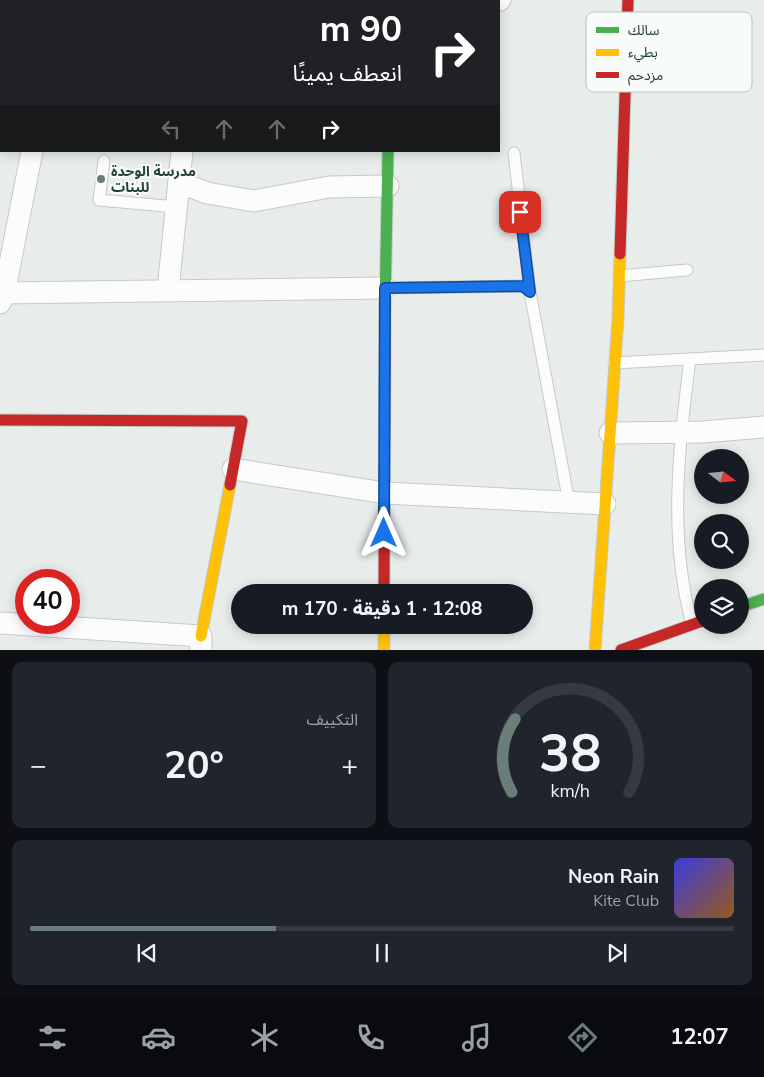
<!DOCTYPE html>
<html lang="ar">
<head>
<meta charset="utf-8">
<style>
	body { margin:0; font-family:"Nunito Sans","Noto Sans Arabic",sans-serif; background:#20242c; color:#f1f3f6; direction:rtl; height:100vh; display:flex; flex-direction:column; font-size:19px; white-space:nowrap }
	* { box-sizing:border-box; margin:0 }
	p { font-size:16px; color:#9ea1a6 }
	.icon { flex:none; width:28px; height:28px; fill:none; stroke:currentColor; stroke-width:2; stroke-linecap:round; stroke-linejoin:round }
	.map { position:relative; height:650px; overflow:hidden; direction:ltr }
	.drawer { display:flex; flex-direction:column; gap:12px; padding:12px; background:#0d0f14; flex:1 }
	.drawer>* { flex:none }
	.hud { position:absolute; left:0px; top:0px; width:500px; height:152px; box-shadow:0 2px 12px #0003; direction:rtl; background:#202124; color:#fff; overflow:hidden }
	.needle { width:32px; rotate:106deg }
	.tools { position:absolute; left:694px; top:449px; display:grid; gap:10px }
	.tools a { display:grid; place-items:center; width:55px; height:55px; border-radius:50%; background:#171b24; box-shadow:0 2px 12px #0003; font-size:25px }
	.speed { position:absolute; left:15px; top:569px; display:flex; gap:10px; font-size:25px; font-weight:700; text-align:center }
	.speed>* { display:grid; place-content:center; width:65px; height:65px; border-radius:50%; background:#171b24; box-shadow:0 2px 12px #0003; line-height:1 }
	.speed .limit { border:8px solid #d22; background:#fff; color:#111 }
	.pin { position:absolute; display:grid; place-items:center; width:42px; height:42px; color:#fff; margin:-21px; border-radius:10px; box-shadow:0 2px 8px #0006 }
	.me { position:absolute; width:55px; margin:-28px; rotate:0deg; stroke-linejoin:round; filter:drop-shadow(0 0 4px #0008) }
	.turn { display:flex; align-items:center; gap:18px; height:105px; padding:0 15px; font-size:22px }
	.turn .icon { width:65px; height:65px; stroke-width:2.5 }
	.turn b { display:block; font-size:35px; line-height:42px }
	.lanes { display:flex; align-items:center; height:48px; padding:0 15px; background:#0003; justify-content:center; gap:25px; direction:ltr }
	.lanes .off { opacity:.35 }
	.big { font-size:38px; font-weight:700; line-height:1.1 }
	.drawer .card { flex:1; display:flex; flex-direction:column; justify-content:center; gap:8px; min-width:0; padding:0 18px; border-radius:10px; background:#20242c }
	.drawer .dial { align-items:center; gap:0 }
	.dial svg { height:130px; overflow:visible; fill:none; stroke:#363941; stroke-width:7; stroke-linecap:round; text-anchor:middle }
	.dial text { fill:#f1f3f6; stroke:none }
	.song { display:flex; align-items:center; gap:15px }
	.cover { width:60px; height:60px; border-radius:8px; background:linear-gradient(135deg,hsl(240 70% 55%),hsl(30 70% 35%)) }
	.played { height:5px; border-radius:2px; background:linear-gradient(90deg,#697e78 35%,#363941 35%) }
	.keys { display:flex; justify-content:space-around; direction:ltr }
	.heat { display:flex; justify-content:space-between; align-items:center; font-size:28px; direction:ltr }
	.drawer .tiles { flex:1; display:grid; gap:12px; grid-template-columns:1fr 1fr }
	.card:last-child { grid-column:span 2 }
	.trip { position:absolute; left:231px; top:584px; width:302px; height:50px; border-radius:25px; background:#171b24; box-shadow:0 2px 12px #0003; font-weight:700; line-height:50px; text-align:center; direction:rtl }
	.tabs { display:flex; height:80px; justify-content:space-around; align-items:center; background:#090b0e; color:#9ea1a6 }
	.tabs .icon { width:35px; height:35px }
	.tabs .on { color:#697e78 }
	.tabs b { font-size:22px; color:#f1f3f6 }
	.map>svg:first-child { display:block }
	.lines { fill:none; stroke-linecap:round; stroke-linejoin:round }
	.lane-casing { stroke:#c5cac8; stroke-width:13 }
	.street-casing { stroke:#c5cac8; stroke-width:23 }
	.fast-casing { stroke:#c3cbc8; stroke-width:13 }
	.slow-casing { stroke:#c3cbc8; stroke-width:13 }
	.jam-casing { stroke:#c3cbc8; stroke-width:13 }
	.lane { stroke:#fcfcfc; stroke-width:11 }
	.street { stroke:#fcfcfc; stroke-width:21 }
	.fast { stroke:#4caf50; stroke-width:11 }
	.slow { stroke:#ffc107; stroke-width:11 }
	.jam { stroke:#c62828; stroke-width:11 }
	.route-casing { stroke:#114b97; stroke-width:12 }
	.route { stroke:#1a73e8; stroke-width:9 }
	.poi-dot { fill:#697e78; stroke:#f7fbf9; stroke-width:2 }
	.labels { text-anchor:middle; stroke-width:4.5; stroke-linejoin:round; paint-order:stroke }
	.poi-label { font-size:14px; font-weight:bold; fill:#24423a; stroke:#f7fbf9; text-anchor:start }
	.key { fill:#f7fbf9; stroke:#b8c4c0; stroke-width:1 }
	.key-label { font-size:14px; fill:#24423a }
</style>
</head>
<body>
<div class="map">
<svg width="764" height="650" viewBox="0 0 764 650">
	<rect width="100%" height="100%" fill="#e8edeb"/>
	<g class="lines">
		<defs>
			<g id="lane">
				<polyline points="514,153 530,292 569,503"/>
				<polyline points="104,161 99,200 177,207"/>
				<polyline points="619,276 687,270"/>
				<polyline points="385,288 523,286 530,292"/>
				<path d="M 690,359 C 679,448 668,537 692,624"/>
				<polyline points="614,363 764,355"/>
			</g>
			<g id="street">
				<polyline points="56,1 56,0"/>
				<polyline points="207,1 208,0"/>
				<polyline points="491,1 500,0"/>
				<polyline points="0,85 1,85"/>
				<polyline points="179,182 207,193 254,201 329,187 388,186"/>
				<polyline points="168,290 182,151"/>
				<polyline points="0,293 385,288"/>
				<polyline points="0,303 4,294 32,151"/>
				<polyline points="610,433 703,432 764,427"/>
				<polyline points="233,469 385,493 605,504"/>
				<polyline points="0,623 201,636 201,650"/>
			</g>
			<g id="fast">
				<polyline points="385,308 388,151"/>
				<polyline points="740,607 764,599"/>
			</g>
			<g id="slow">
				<polyline points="389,0 389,1"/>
				<polyline points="384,625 384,650"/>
				<polyline points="201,636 230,485"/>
				<polyline points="595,650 618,319 620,254"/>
			</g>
			<g id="jam">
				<polyline points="620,254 628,0"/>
				<polyline points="0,420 242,421 230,485"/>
				<polyline points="384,592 385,308"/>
				<polyline points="621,650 702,621"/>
			</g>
		</defs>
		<use href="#lane" class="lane-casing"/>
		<use href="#street" class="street-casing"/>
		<use href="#fast" class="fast-casing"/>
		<use href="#slow" class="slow-casing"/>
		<use href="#jam" class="jam-casing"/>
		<use href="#lane" class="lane"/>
		<use href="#street" class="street"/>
		<use href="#fast" class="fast"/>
		<use href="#slow" class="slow"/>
		<use href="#jam" class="jam"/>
	</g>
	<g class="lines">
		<defs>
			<polyline id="route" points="384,533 385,288 523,286 530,292 520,212"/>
		</defs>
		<use href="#route" class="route-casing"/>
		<use href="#route" class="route"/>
	</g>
	<circle class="poi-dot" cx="101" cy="179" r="5"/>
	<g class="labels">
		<g class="poi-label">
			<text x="111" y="176">مدرسة الوحدة<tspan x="111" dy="16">للبنات</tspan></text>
		</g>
	</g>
	<rect x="586" y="12" width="166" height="80" rx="8" class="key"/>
	<rect x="596" y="27" width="23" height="6" fill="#4caf50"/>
	<rect x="596" y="49" width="23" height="7" fill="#ffc107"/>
	<rect x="596" y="72" width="23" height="6" fill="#c62828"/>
	<g class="key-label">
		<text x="628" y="35">سالك</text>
		<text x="628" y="57">بطيء</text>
		<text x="628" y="80">مزدحم</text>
	</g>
</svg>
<div class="tools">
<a><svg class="needle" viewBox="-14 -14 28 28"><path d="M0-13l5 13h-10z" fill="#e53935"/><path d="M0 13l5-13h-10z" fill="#9ea1a6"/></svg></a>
<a><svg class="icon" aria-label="search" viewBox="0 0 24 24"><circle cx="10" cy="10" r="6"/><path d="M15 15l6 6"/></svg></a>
<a><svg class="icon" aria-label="layers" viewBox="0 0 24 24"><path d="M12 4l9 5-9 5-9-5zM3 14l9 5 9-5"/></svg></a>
</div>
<div class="speed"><div class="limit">40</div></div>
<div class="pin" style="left:520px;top:212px;background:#d93025"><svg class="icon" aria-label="arrive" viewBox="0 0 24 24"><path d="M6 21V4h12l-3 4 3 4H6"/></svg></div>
<svg class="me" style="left:384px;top:533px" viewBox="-20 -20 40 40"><path d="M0-17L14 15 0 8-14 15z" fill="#1a73e8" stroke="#fff" stroke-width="4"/></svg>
<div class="trip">12:08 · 1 دقيقة · 170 m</div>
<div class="hud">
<div class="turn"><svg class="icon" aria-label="right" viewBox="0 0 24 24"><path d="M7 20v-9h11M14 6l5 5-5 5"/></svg><div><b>90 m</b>انعطف يمينًا</div></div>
<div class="lanes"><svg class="icon off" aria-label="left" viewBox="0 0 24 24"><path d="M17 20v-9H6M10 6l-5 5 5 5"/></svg><svg class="icon off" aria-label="ahead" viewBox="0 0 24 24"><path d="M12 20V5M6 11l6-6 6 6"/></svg><svg class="icon off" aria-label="ahead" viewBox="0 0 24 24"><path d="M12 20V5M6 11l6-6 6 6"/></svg><svg class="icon" aria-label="right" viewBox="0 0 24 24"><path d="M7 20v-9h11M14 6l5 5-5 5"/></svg></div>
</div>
</div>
<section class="drawer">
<div class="tiles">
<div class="card dial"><svg viewBox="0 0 100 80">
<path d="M14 69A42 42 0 1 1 86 69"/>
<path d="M14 69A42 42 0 0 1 16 24" stroke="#697e78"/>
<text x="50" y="56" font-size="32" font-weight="700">38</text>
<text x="50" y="72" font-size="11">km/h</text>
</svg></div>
<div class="card"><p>التكييف</p>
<div class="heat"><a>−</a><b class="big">20°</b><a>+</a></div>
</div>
<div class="card">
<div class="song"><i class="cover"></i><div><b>Neon Rain</b><p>Kite Club</p></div></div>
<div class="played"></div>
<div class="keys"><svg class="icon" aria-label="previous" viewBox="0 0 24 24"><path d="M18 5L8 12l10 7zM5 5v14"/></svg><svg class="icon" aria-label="pause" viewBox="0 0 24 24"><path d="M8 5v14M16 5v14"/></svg><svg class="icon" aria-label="next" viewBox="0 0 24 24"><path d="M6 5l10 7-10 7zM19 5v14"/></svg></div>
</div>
</div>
</section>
<nav class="tabs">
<b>12:07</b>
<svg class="icon on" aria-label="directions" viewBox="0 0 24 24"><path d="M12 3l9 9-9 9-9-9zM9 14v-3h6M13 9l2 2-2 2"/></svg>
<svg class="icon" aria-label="music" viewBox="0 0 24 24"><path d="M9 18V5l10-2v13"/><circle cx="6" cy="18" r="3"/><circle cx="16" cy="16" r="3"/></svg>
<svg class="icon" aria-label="phone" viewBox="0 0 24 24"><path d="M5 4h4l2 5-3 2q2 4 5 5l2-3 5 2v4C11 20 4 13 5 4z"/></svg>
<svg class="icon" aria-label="climate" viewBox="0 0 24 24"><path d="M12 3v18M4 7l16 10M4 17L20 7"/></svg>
<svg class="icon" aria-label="car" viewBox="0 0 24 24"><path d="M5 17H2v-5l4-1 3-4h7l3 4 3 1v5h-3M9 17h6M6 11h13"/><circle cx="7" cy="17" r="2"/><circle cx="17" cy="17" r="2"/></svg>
<svg class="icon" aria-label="filters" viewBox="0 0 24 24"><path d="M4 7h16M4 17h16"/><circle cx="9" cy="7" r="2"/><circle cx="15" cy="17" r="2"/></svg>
</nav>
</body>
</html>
